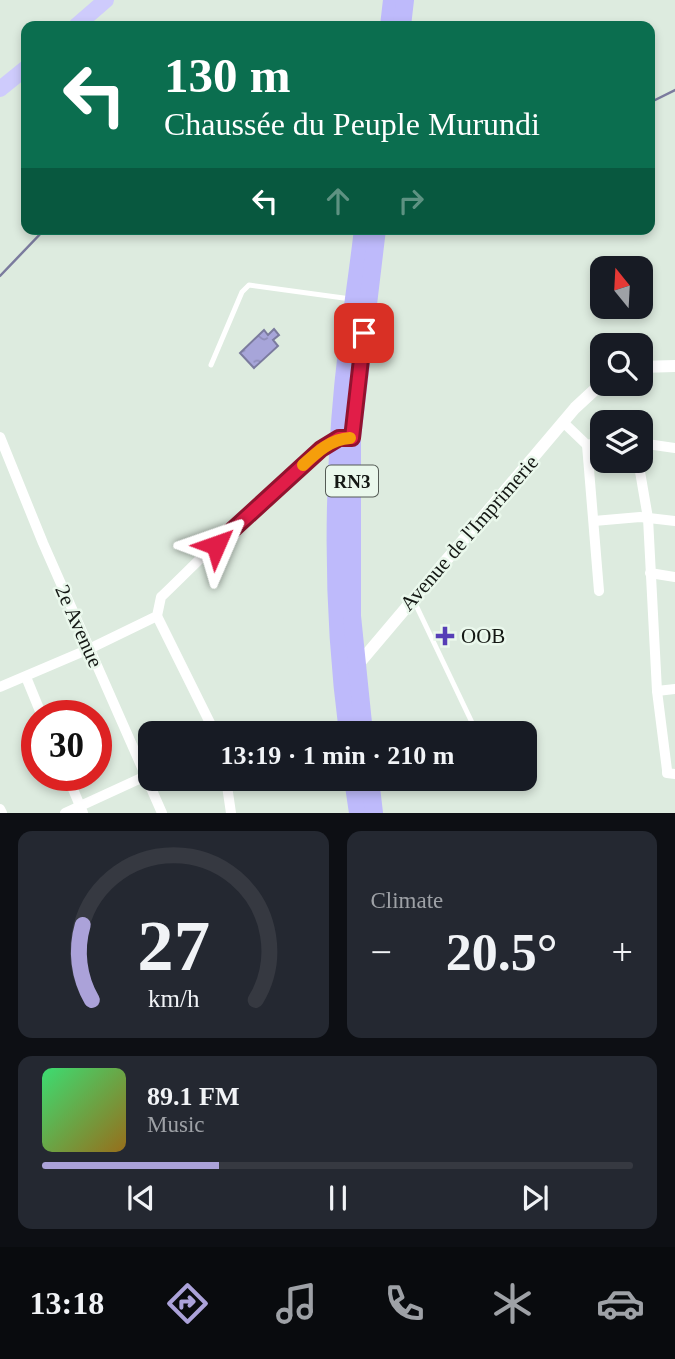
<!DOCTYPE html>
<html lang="en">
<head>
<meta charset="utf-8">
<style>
	body { margin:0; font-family:Georgia,serif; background:#242831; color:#f1f3f6; height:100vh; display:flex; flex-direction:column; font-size:26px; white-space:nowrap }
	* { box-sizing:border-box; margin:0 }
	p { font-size:23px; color:#9ea1a6 }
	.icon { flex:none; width:38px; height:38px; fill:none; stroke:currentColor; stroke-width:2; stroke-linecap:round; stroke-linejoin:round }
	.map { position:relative; height:813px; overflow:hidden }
	.sheet { display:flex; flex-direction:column; gap:18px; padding:18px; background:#0d0f14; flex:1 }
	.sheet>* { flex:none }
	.top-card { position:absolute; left:21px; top:21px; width:634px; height:214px; border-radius:14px; box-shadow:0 4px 10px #0003; background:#0b6e4f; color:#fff; overflow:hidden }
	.needle { width:46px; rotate:342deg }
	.buttons { position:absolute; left:590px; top:256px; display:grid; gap:14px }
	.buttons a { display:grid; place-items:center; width:63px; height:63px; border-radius:14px; background:#171b24; box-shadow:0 4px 10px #0003; font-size:35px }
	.speed { position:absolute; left:21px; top:700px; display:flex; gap:14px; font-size:35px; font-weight:700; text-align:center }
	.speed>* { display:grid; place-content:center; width:91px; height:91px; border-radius:50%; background:#171b24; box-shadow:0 4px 10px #0003; line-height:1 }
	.speed .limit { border:10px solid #d22; background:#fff; color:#111 }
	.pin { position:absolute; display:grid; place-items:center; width:60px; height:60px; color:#fff; margin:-30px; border-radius:14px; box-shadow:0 4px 10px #0006 }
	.me { position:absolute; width:77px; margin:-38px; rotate:47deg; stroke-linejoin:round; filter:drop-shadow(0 0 5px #0008) }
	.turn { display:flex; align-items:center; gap:24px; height:147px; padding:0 28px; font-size:32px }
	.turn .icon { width:91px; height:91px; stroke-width:2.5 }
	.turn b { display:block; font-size:49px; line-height:60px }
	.lanes { display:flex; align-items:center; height:66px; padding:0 28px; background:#0003; justify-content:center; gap:35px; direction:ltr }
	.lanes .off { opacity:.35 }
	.big { font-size:52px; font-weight:800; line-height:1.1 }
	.sheet .tile { flex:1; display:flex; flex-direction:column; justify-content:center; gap:10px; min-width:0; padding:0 24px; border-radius:14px; background:#242831 }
	.sheet .dial { align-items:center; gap:0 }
	.dial svg { height:182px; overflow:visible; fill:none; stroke:#363941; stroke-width:7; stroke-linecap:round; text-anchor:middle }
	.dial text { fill:#f1f3f6; stroke:none }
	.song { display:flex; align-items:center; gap:21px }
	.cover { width:84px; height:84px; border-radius:10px; background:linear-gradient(135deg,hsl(140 70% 55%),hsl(40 70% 35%)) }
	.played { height:7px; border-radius:4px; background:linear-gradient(90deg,#aba2d9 30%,#363941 30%) }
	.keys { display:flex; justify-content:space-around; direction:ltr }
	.heat { display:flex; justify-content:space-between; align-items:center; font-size:38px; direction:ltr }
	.sheet .tiles { flex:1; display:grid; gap:18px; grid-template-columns:1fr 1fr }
	.tile:last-child { grid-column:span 2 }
	.trip { position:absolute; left:138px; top:721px; width:399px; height:70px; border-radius:14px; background:#171b24; box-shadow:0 4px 10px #0003; font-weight:800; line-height:70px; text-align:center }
	.menu { display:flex; height:112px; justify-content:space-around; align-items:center; background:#090b0e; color:#9ea1a6 }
	.menu .icon { width:49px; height:49px }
	.menu .current { color:#aba2d9 }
	.menu b { font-size:32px; color:#f1f3f6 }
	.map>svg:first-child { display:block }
	.water { fill:url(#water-ripples); stroke:#7b7b9e; stroke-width:2 }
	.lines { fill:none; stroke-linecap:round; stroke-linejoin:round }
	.stream { stroke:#7b7b9e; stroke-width:2.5 }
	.service { stroke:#fff; stroke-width:5 }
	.minor { stroke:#fff; stroke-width:10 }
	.tertiary { stroke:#fff; stroke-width:12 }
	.primary { stroke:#cecbfc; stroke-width:16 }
	.trunk { stroke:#bebafb; stroke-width:18 }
	.route-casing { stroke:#92132f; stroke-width:18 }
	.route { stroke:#e11d48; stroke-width:12 }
	.slow { stroke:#f59e0b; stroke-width:12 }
	.poi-dot { fill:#563eb6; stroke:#eaf8ec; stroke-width:2.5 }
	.labels { text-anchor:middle; stroke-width:5; stroke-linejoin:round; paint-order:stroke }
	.shield { fill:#eaf8ec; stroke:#545b55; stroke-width:2 }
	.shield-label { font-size:19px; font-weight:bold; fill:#141814 }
	.street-label { font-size:21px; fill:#141814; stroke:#eaf8ec }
	.poi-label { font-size:21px; fill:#141814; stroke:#eaf8ec; text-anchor:start }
</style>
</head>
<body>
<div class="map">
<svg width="675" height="813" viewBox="0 0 675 813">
	<defs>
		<pattern id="water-ripples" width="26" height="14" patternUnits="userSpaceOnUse" patternTransform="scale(1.75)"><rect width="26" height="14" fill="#a7a5d9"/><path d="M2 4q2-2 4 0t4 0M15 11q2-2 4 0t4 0" fill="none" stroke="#8f8db9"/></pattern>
	</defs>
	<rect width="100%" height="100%" fill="#ddebdf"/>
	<polygon class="water" points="274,329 279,335 273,340 278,346 254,368 240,353 264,330 268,335"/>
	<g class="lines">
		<g class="stream">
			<polyline points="649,103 675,90"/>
			<polyline points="0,276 45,229"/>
		</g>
		<g class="service">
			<polyline points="211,365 242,292 249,285 351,299"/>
			<polyline points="414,601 477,733"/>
		</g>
		<g class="minor">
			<polyline points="564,423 587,445 599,591"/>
			<polyline points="0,437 43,543 162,813"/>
			<polyline points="640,443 675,448"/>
			<polyline points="587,445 602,442"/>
			<polyline points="638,460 648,518 657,691 667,770 667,773 675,774"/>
			<polyline points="594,521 640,517 675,521"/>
			<polyline points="650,573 675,577"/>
			<polyline points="157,616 215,733"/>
			<polyline points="26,677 42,716"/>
			<path d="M 0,687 L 89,649 L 157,616 L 161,597 C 191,569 313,443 343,438"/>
			<polyline points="657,691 675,689"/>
			<polyline points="67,775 83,813"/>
			<polyline points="226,779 231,813"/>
			<polyline points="0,809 2,813"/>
			<polyline points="65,813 150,774"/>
		</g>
		<g class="tertiary">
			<polyline points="640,367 675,366"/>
			<polyline points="356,667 575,408 602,383"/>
		</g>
		<g class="primary">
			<polyline points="76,26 106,0"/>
			<polyline points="0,89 26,68"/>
		</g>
		<g class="trunk">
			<polyline points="389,26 392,0"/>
			<polyline points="402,26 405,0"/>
			<path d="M 348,733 C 333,619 332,503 343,388 C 348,335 357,282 363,229"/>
			<polyline points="364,733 352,616 352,438 377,229"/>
			<polyline points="353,779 358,813"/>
			<polyline points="370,779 374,813"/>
		</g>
	</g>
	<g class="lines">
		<defs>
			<polyline id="route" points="216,545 321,449 339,438 352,438 364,333"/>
		</defs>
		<use href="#route" class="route-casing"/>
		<use href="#route" class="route"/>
		<path class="slow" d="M 303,465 C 317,452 331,439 350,438"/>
	</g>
	<path class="poi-dot" d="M441.5 625.5h7v7h7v7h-7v7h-7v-7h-7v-7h7z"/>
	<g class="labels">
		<rect class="shield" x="326" y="465.5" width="52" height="31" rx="5"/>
		<g class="shield-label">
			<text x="352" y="488">RN3</text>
		</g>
		<g class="street-label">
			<text transform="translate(469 533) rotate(-49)" y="7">Avenue de l'Imprimerie</text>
			<text transform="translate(79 626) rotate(66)" y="7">2e Avenue</text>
		</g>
		<g class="poi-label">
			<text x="461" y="643">OOB</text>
		</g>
	</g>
</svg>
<div class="buttons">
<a><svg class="needle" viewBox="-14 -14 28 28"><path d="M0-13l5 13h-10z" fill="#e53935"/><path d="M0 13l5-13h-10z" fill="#9ea1a6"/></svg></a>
<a><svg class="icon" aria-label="search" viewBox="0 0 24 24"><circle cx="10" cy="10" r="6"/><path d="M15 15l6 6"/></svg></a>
<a><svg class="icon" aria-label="layers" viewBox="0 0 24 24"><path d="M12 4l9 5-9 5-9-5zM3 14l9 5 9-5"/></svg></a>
</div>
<div class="speed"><div class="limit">30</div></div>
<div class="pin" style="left:364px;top:333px;background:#d93025"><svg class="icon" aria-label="arrive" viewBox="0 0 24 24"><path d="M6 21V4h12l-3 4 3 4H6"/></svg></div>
<svg class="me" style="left:216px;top:545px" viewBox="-20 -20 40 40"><path d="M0-17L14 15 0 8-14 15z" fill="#e11d48" stroke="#fff" stroke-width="4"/></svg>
<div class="trip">13:19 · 1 min · 210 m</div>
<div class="top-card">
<div class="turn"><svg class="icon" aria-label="left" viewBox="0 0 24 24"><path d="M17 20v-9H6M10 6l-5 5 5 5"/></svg><div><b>130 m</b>Chaussée du Peuple Murundi</div></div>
<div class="lanes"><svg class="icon" aria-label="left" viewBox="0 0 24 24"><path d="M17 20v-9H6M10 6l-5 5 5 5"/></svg><svg class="icon off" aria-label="ahead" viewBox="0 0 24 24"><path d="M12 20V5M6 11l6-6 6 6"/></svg><svg class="icon off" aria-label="right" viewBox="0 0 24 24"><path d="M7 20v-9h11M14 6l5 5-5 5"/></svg></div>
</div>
</div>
<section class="sheet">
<div class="tiles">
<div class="tile dial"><svg viewBox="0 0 100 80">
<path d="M14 69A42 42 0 1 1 86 69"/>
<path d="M14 69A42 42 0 0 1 10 36" stroke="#aba2d9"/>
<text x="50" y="56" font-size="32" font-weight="700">27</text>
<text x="50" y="72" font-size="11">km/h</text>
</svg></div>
<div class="tile"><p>Climate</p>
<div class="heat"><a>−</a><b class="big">20.5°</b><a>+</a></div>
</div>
<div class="tile">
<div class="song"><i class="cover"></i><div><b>89.1 FM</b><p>Music</p></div></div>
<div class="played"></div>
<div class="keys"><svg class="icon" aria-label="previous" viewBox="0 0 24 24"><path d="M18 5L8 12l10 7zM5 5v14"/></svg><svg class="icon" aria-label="pause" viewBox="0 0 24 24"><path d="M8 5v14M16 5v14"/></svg><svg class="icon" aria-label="next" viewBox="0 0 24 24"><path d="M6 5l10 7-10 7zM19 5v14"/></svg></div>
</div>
</div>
</section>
<nav class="menu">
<b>13:18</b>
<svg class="icon current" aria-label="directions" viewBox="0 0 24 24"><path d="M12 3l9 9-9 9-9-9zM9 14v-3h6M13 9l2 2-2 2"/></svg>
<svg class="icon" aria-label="music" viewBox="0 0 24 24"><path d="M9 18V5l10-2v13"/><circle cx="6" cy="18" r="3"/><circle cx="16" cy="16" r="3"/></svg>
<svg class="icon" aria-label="phone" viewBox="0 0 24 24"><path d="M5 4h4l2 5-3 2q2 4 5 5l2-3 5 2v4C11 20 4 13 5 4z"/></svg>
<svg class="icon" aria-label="climate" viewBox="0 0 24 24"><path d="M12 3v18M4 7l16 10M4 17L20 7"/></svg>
<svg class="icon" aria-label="car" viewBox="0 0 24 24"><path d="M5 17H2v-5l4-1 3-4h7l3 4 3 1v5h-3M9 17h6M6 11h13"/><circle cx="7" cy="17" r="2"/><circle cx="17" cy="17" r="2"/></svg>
</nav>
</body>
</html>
